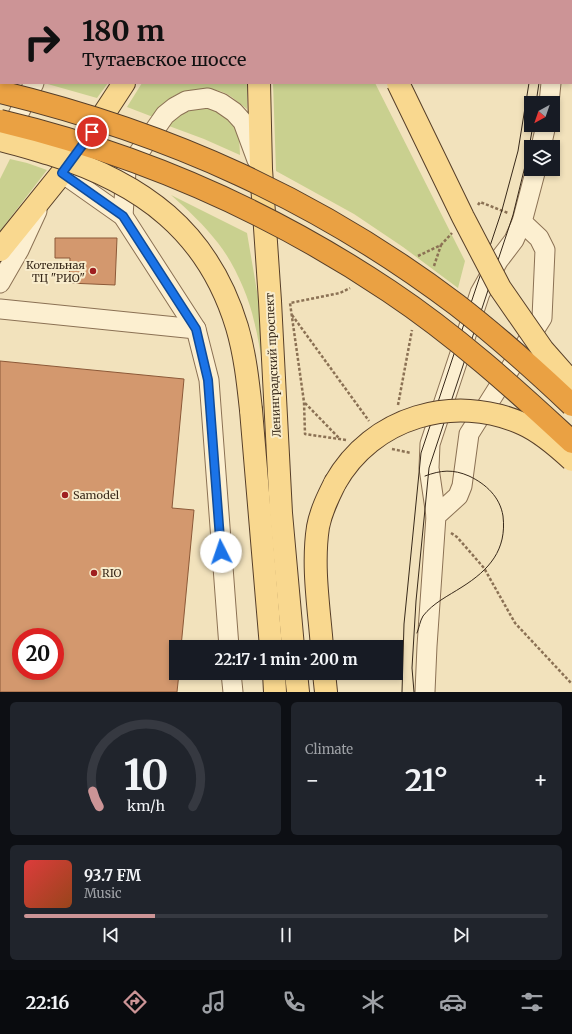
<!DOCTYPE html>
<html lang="en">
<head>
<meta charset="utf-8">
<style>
	body { margin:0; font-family:Merriweather,serif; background:#20242c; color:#f1f3f6; height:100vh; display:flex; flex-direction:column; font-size:15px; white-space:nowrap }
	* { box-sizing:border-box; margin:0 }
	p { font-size:13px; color:#9ea1a6 }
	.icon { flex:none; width:22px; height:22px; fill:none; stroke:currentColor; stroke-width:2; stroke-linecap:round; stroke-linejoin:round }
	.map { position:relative; height:692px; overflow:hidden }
	.details { display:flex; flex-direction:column; gap:10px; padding:10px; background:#0d0f14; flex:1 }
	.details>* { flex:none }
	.guide { position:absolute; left:0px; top:0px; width:572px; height:84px; box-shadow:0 2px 6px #0003; background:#cc9496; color:#111; overflow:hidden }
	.needle { width:26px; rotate:220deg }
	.controls { position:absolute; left:524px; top:96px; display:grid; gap:8px }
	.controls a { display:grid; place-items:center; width:36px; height:36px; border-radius:0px; background:#171b24; box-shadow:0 2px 6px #0003; font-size:20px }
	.speed { position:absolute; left:12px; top:628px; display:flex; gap:8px; font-size:20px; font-weight:700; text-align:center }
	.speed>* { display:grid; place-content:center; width:52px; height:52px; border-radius:50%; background:#171b24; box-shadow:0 2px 6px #0003; line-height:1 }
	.speed .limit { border:6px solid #d22; background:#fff; color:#111 }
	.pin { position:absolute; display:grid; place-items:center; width:34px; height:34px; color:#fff; margin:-17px; border:2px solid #fff; border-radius:50%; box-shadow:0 1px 4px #0007 }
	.me { position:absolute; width:44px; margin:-22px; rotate:356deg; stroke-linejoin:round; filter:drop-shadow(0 0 3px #0008) }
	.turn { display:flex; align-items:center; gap:14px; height:84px; padding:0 16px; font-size:18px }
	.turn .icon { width:52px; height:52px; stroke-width:2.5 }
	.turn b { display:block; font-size:28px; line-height:34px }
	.big { font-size:30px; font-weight:700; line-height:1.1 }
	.details .tile { flex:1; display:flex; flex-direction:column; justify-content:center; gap:6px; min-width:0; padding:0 14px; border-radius:6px; background:#20242c }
	.details .dial { align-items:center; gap:0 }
	.dial svg { height:104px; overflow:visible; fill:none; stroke:#363941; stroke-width:7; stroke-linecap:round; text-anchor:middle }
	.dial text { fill:#f1f3f6; stroke:none }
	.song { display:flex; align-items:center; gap:12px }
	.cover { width:48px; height:48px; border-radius:6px; background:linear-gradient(135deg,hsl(0 70% 55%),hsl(20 70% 35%)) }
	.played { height:4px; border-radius:2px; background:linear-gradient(90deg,#cc9496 25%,#363941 25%) }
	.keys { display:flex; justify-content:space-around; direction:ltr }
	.heat { display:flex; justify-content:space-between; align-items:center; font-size:22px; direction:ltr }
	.details .tiles { flex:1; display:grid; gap:10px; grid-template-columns:1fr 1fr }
	.tile:last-child { grid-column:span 2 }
	.trip { position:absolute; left:169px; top:640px; width:234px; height:40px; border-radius:0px; background:#171b24; box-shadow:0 2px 6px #0003; font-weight:700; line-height:40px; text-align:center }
	.tab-bar { display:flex; height:64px; justify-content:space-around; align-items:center; background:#090b0e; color:#9ea1a6 }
	.tab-bar .icon { width:28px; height:28px }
	.tab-bar .selected { color:#cc9496 }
	.tab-bar b { font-size:18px; color:#f1f3f6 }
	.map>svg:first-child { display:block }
	.green { fill:#c9d08f }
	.building { fill:#d3986e; stroke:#8c5938; fill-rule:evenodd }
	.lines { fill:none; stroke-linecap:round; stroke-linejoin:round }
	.minor-casing { stroke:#8b7154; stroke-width:21 }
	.major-casing { stroke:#573f29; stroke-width:24 }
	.path { stroke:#8b7154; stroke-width:2.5; stroke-dasharray:3 2; stroke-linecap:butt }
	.minor { stroke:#fcefd0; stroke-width:19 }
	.major { stroke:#f9d88f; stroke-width:22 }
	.tram { stroke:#38291a; stroke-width:1 }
	.major-bridge-casing { stroke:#573f29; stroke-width:24; stroke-linecap:butt }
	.highway-bridge-casing { stroke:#573f29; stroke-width:24; stroke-linecap:butt }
	.major-bridge { stroke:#f9d88f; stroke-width:22 }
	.highway-bridge { stroke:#eaa143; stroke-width:22 }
	.route-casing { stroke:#114b97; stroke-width:10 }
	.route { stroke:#1a73e8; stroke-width:7 }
	.poi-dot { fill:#9f1f20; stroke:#f8eccc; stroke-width:1.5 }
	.labels { text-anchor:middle; stroke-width:4; stroke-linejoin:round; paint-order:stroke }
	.poi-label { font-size:11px; fill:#38291a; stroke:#f8eccc; text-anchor:start }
	.street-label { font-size:11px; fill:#38291a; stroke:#f8eccc }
</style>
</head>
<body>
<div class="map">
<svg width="572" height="692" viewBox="0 0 572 692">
	<rect width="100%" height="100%" fill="#f2e2bc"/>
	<g class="green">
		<polygon points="44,83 108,83 97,98"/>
		<path d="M 142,83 L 247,83 L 247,109 C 240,104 234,98 227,94 C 212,86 186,88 172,97 C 164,102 159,110 153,117 L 127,107 Z"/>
		<polygon points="273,83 375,83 465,261 458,288 403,247 354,214 276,171"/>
		<path d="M 200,107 C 231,111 240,125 240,155 L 204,139 L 169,126 C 173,115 189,111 200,107 Z"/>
		<polygon points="10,159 27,163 47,170 0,231 0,179"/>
		<path d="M 171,195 L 247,233 L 260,309 L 263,367 C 260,351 258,336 254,321 C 249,297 234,263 218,243 C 204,225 188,210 171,195 Z"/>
	</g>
	<g class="building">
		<polygon points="55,238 117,238 115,285 69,283 70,258 55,258"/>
		<path d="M 0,361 L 184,379 L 172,508 L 194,510 L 181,647 L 176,647 L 176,673 L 179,673 L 177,692 L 0,692 ZM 21,637 L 55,637 L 55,671 L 21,671 Z"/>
	</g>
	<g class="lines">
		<defs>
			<g id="minor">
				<polyline points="30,0 31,1"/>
				<polyline points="558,1 558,0"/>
				<polyline points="549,103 551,83"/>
				<polyline points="7,137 34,83"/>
				<polyline points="541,147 546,125"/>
				<polyline points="62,173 123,216 196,329 209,380 229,647"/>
				<polyline points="123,216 126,171 165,115 175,107 186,101 208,98 221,103 234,112 243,122 257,160"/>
				<polyline points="0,283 19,250 37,211"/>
				<polyline points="0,309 196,329"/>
				<polyline points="436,516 429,468 430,444 480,293 498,261 514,240 522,222"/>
				<polyline points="231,673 233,692"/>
				<polyline points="425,692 427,646 436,516 458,496 462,486 469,434 542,318 545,250 539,238 522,222 536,169"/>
			</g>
			<g id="major">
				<polyline points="360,0 361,1"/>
				<polyline points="74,1 75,0"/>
				<polyline points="170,1 171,0"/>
				<polyline points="259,1 259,0"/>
				<polyline points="0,36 1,35"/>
				<polyline points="259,83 261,169 270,301 281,513 293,647"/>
				<polyline points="0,250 62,173 92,132 124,83"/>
				<polyline points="251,410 271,647"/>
				<path d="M 322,647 C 319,608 312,566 318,527 C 321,511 328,497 335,483"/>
				<polyline points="274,673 275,692"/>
				<polyline points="296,673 298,692"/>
				<polyline points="324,673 326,692"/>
			</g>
		</defs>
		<use href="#minor" class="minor-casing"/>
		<use href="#major" class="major-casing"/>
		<g class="path">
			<polyline points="478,205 480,202 508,213"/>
			<polyline points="418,256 441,245 452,233"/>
			<polyline points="434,266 441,245"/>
			<polyline points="292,315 369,421"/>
			<polyline points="305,403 339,438"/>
			<polyline points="398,405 412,330"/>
			<polyline points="346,440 305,434 304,402 290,303 340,293 350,288"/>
			<polyline points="392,449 411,453"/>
			<polyline points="451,533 457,537 484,568 515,623 572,684"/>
		</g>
		<use href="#minor" class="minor"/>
		<use href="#major" class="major"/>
		<g class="tram">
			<polyline points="536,1 536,0"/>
			<polyline points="545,1 545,0"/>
			<polyline points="536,103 539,83"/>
			<path d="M 417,633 C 419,628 420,621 423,616 C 433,603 448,596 462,587 C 489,570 507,550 503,516 C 500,497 486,484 469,476 C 453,469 441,470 425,476"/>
			<polyline points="402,692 404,624 421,453 502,210 518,151 529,83"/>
			<polyline points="414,692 412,668 416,601 429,468 513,215 528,154 533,125"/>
		</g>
		<defs>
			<g id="major-bridge">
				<polyline points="398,83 463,217 500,288 543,350 572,383"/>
				<path d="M 0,140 C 17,144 33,149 50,154 C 142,183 208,231 237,327 C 245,354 248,382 251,410"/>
				<path d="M 335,483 C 372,417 454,393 523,424 C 541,432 558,447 572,460"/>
			</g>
			<g id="highway-bridge">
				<path d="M 0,92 C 169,133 318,200 457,305 C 497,336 535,370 572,405"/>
				<path d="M 0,121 C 139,154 271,212 389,291 C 455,335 514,388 572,442"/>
			</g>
		</defs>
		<use href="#major-bridge" class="major-bridge-casing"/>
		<use href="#highway-bridge" class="highway-bridge-casing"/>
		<use href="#major-bridge" class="major-bridge"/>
		<use href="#highway-bridge" class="highway-bridge"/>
	</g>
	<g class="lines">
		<defs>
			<polyline id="route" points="92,132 62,173 123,216 196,329 208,380 221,552"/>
		</defs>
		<use href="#route" class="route-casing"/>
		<use href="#route" class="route"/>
	</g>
	<g class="poi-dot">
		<circle cx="93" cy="271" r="4"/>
		<circle cx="65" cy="495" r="4"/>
		<circle cx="94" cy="573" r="4"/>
	</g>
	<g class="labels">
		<g class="poi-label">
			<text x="85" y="269" text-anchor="end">Котельная<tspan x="85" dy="13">ТЦ "РИО"</tspan></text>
			<text x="73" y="499">Samodel</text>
			<text x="102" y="577">RIO</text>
		</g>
		<g class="street-label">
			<text transform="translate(273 365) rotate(-93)" y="4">Ленинградский проспект</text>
		</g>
	</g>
</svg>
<div class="controls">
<a><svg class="needle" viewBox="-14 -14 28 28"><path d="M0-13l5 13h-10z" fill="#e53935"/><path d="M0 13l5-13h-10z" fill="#9ea1a6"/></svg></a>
<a><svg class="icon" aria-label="layers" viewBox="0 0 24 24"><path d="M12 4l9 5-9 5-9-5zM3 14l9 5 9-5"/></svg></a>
</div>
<div class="speed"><div class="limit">20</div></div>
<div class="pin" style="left:92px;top:132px;background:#d93025"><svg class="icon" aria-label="arrive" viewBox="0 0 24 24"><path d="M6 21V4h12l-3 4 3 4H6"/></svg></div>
<svg class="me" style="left:221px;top:552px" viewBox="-20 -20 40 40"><circle r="19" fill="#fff"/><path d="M0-13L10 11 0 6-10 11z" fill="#1a73e8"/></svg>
<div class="trip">22:17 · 1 min · 200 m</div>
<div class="guide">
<div class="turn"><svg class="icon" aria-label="right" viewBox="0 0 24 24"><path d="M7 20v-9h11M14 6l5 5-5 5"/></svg><div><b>180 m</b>Тутаевское шоссе</div></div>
</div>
</div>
<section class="details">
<div class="tiles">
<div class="tile dial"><svg viewBox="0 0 100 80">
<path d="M14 69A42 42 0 1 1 86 69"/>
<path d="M14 69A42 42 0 0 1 9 57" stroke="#cc9496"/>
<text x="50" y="56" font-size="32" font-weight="700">10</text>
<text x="50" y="72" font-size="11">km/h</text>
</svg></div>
<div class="tile"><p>Climate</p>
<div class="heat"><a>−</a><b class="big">21°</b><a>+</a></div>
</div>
<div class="tile">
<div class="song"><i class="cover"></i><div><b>93.7 FM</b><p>Music</p></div></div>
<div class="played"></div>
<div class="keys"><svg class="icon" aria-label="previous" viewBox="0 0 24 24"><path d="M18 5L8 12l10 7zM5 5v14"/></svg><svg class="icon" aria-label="pause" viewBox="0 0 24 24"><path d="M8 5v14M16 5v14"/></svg><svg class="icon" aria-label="next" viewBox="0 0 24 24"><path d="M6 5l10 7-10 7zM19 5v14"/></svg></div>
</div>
</div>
</section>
<nav class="tab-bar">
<b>22:16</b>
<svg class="icon selected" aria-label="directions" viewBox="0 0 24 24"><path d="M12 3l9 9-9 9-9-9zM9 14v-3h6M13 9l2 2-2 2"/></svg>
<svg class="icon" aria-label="music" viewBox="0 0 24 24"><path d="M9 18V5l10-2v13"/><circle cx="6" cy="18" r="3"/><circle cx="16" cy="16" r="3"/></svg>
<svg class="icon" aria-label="phone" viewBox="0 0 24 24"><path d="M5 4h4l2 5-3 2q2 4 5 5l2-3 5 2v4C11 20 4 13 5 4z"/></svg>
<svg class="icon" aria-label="climate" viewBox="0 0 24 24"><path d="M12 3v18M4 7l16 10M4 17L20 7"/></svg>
<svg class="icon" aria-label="car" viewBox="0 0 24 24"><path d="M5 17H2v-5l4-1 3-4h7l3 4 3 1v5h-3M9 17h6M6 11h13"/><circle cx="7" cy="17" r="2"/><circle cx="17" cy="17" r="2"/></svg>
<svg class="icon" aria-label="filters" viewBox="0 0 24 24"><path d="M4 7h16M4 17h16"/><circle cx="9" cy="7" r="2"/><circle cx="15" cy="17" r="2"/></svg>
</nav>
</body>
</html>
